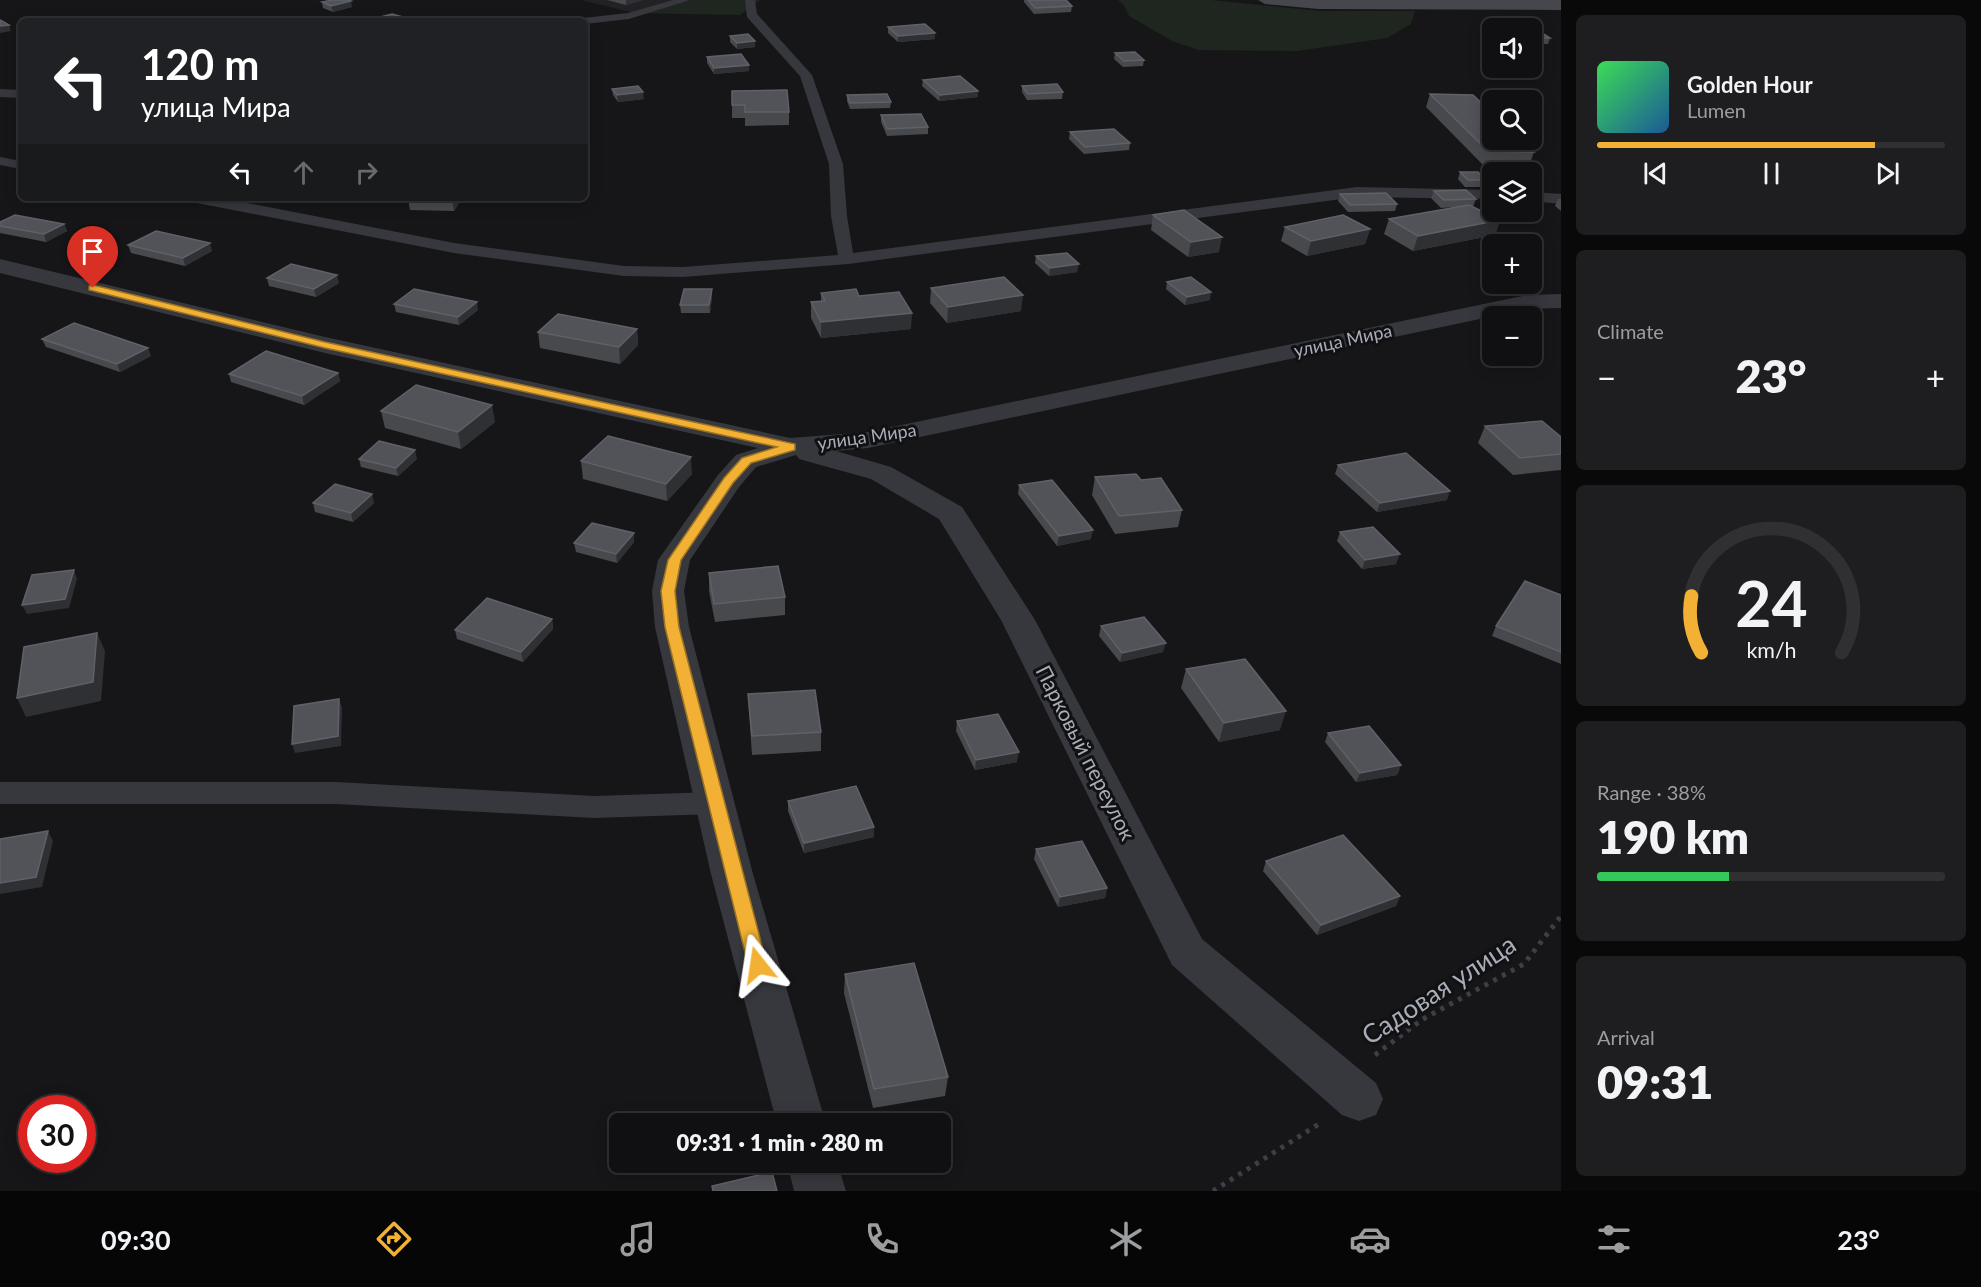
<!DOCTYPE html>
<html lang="en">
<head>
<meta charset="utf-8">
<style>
	body { margin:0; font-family:Lato,sans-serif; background:#1e1e20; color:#f1f3f6; height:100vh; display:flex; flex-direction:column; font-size:22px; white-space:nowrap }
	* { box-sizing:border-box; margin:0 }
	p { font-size:20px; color:#9c9d9f }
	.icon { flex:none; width:33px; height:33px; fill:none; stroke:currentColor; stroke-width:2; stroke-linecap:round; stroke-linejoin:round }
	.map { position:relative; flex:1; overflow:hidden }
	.details { display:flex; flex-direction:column; gap:15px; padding:15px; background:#09090a; width:420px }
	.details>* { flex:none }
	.top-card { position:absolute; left:18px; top:18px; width:570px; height:183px; border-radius:9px; box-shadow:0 3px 15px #0003,0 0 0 2px #303032; background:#202124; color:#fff; overflow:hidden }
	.controls { position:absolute; left:1482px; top:18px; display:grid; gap:12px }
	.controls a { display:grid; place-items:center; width:60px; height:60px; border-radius:9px; background:#101012; box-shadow:0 3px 15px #0003,0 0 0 2px #303032; font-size:30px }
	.speed { position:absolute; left:18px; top:1095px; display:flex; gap:12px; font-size:30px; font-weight:700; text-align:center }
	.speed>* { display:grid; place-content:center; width:78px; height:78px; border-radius:50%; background:#101012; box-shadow:0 3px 15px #0003,0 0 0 2px #303032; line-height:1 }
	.speed .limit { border:9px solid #d22; background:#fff; color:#111 }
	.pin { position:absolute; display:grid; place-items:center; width:51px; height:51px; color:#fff; margin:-62px -26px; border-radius:50% 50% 50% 0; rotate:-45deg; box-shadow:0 0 6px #0007 }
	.pin .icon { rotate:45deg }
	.me { position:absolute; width:66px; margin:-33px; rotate:345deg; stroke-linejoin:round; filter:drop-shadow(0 0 4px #0008) }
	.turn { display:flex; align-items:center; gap:21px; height:126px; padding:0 24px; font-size:27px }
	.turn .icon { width:78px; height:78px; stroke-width:2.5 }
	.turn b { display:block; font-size:42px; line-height:51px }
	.lanes { display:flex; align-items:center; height:57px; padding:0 24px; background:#0003; justify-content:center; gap:30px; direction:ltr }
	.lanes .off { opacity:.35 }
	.big { font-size:45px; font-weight:800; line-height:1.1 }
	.details .widget { flex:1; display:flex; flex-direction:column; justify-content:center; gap:9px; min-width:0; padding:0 21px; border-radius:9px; background:#1e1e20 }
	.details .dial { align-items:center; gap:0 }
	.dial svg { height:156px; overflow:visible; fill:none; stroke:#303032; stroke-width:7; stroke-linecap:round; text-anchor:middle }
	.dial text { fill:#f1f3f6; stroke:none }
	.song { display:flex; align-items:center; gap:18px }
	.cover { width:72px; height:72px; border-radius:9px; background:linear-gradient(135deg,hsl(130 70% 55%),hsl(210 70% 35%)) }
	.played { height:6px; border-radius:3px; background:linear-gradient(90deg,#f2b134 80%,#303032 80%) }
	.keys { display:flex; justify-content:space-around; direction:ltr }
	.heat { display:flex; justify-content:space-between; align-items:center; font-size:33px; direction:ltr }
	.charge { height:9px; border-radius:4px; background:linear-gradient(90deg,#34c759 38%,#303032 0) }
	.trip { position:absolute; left:609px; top:1113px; width:342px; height:60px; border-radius:9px; background:#101012; box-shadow:0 3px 15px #0003,0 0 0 2px #303032; font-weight:800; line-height:60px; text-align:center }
	.tab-bar { display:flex; height:96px; justify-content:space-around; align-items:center; background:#060607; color:#9c9d9f }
	.tab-bar .icon { width:42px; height:42px }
	.tab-bar .on { color:#f2b134 }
	.tab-bar b { font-size:27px; color:#f1f3f6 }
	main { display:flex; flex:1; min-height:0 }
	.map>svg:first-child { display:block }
	.built { fill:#222225 }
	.green { fill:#1e261f }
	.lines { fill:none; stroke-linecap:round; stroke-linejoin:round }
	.path { stroke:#3d3f44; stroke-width:5; stroke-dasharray:4 6; stroke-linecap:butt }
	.lane { fill:#37383d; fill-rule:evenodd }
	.street { fill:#37383d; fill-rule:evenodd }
	.secondary { fill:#45474d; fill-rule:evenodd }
	.wall { fill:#47494d }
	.shaded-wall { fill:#2f3033 }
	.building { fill:#525359; stroke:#5f6168; stroke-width:1.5 }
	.route { fill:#f2b134; stroke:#9d7322; stroke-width:1.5 }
	.labels { text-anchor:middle; stroke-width:6; stroke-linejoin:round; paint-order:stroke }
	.far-street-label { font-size:18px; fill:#a8adb8; stroke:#111113 }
	.street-label { font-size:21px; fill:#a8adb8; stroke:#111113 }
	.near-street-label { font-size:26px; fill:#a8adb8; stroke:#111113 }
</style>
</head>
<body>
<main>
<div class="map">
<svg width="1561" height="1191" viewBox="0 0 1561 1191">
	<rect width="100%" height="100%" fill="#161618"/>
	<polygon class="built" points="581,0 680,0 634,13"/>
	<g class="green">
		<polygon points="680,0 760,0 740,15 634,13"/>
		<polygon points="1118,0 1211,0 1320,11 1415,11 1411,24 1387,38 1297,51 1199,50 1172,41 1129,16 1124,5"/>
	</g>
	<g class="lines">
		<g class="path">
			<polyline points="1375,1055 1423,1019 1524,964 1561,916"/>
			<polyline points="1213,1191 1319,1124"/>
		</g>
		<g class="lane">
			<polygon points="673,0 690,0 629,19 585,24 585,21 577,21 583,18 628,13"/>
			<polygon points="745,0 755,0 757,14 812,75 843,164 847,216 853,253 1357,187 1492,190 1492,199 1357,197 848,264 683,277 624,276 454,253 197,203 189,198 221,198 454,243 624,266 683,267 838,255 831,216 829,164 800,76 747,17"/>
			<polygon points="0,89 21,90 21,98 0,97"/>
			<polygon points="0,157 21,161 21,169 0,165"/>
			<polygon points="1532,192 1561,194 1561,204 1532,201"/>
			<polygon points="0,782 336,782 594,796 715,792 725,795 729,803 725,811 715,814 594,818 336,804 0,804"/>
		</g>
		<g class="street">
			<polygon points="0,259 325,337 790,438 868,432 1527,295 1561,294 1561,308 1527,309 868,448 836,451 891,467 962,507 1035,620 1202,939 1376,1083 1383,1099 1376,1115 1359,1121 1342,1115 1172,965 1001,620 939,519 871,479 799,459 796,455 756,467 739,487 690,560 684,591 689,627 753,874 826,1124 777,1124 711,874 655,627 652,591 658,560 718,475 736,455 758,448 325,353 0,273"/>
			<polygon points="787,1162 837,1162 846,1191 794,1191"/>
		</g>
		<polygon class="secondary" points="1258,0 1561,0 1561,10 1318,9 1265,4"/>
	</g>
	<g class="wall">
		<polygon points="607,0 643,0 626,5"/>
		<polygon points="1024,0 1066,0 1072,6 1071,12 1034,14 1024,2"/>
		<polygon points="322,2 352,7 333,12 323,8"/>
		<polygon points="888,27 935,33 935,39 898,42 888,33"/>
		<polygon points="1532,31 1550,38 1548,44 1532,44"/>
		<polygon points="730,36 755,41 755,47 737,49 730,42"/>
		<polygon points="1115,53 1144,60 1143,66 1123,67 1114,59"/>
		<polygon points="707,57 749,65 749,71 714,74 707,63"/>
		<polygon points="923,80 978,97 939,101 922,86"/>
		<polygon points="1022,86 1063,92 1062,99 1027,100 1022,92"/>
		<polygon points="612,89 644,99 618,102 613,95"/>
		<polygon points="732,91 789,112 789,125 745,126 745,118 732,118"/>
		<polygon points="1430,94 1534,152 1529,166 1483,165 1426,107"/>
		<polygon points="847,95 891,102 890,108 850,109 847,101"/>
		<polygon points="881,115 928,127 928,134 887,136 881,122"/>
		<polygon points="1070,132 1130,143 1129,150 1084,154 1069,139"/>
		<polygon points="1460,172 1486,180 1484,187 1465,187 1458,179"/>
		<polygon points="1434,191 1476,199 1473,207 1500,220 1495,235 1413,251 1384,234 1389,219 1455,207 1441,208 1431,198"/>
		<polygon points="1340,194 1397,204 1395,211 1348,212 1338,201"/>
		<polygon points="1488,194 1492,194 1492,208 1486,202"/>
		<polygon points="408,198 462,198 454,211 410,210"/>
		<polygon points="1558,199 1561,199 1561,211 1555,206"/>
		<polygon points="1153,215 1219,252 1188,257 1151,230"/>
		<polygon points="0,222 64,224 67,231 46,242 0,233"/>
		<polygon points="1285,227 1370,229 1365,244 1307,256 1281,241"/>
		<polygon points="128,245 212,251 185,266 131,253"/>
		<polygon points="1036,256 1077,272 1049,276 1035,263"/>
		<polygon points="267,278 339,283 316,297 269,286"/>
		<polygon points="1167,282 1210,300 1185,305 1166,289"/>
		<polygon points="931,288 1021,311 947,323 930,303"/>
		<polygon points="712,289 712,297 710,313 681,313 680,305"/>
		<polygon points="821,293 911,329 821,338 811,318 811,302 821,301"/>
		<polygon points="394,304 478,310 459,325 396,312"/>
		<polygon points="637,329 638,345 620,364 540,348 538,332"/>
		<polygon points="42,339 151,356 120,372 46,347"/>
		<polygon points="338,373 340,381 304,405 231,382 229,374"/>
		<polygon points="381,411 495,422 461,449 385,428"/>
		<polygon points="1485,426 1561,437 1561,470 1513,475 1478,443"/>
		<polygon points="359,459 417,459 398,476 361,467"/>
		<polygon points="581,461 692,474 667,501 583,479"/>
		<polygon points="1338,465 1447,500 1377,512 1335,474"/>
		<polygon points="1095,477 1141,480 1182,510 1178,527 1115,534 1092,495"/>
		<polygon points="1019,485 1091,539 1057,546 1018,494"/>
		<polygon points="313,503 374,503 353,522 315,512"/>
		<polygon points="1340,532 1396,564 1362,569 1337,541"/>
		<polygon points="634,533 634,542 617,563 576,552 574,543"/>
		<polygon points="709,573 785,597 785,615 715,622 709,591"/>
		<polygon points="1561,595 1561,664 1492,636 1496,626"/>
		<polygon points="552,619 553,629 523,662 457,639 455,630"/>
		<polygon points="1101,626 1163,652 1120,662 1099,636"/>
		<polygon points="1186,669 1280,730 1219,742 1181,688"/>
		<polygon points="748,694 821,732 821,751 752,755 749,712"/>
		<polygon points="957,721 1017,762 975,770 956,731"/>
		<polygon points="1328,733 1401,765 1397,775 1356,782 1325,742"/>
		<polygon points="788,801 874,837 804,853 788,811"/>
		<polygon points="1036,849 1107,888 1105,898 1058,907 1034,859"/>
		<polygon points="1266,861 1400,896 1396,906 1317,935 1263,871"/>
		<polygon points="845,974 948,1077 945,1096 873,1108 844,993"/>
	</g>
	<g class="shaded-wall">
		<polygon points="626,0 643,0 626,5"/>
		<polygon points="351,1 352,7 333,12 331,6"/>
		<polygon points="403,17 404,21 389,21"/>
		<polygon points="9,25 11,31 0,33 0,26"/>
		<polygon points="935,33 935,39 898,42 898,36"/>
		<polygon points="755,41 755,47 737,49 737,43"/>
		<polygon points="749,65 749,71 714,74 714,68"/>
		<polygon points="978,91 978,97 939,101 940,95"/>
		<polygon points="643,92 644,99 618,102 617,95"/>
		<polygon points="452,198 462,198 454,211"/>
		<polygon points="1500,220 1495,235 1413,251 1418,236"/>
		<polygon points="64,224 67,231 46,242 44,234"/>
		<polygon points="1370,229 1365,244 1307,256 1311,241"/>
		<polygon points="1222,237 1219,252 1188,257 1191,242"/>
		<polygon points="210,243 212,251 185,266 183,258"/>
		<polygon points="1079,264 1077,272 1049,276 1050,268"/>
		<polygon points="337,275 339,283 316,297 314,289"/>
		<polygon points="712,289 712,297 710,313 709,305"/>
		<polygon points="1211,292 1210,300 1185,305 1187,297"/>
		<polygon points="1023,295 1021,311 947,323 948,307"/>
		<polygon points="477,302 478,310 459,325 458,317"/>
		<polygon points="912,313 911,329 821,338 821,322"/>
		<polygon points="637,329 638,345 620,364 619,347"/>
		<polygon points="148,348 151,356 120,372 117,364"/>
		<polygon points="338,373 340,381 304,405 302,396"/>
		<polygon points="492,405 495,422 461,449 458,432"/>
		<polygon points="415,450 417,459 398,476 396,468"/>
		<polygon points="691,457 692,474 667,501 666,484"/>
		<polygon points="1450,491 1447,500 1377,512 1380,503"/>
		<polygon points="372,494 374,503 353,522 351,513"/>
		<polygon points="1093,530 1091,539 1057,546 1059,536"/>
		<polygon points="634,533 634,542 617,563 616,554"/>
		<polygon points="1400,554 1396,564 1362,569 1365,560"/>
		<polygon points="74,570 77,579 69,608 27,614 22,605"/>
		<polygon points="552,619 553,629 523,662 521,652"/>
		<polygon points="97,633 105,651 101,701 26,717 17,698"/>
		<polygon points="1166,643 1163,652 1120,662 1122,653"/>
		<polygon points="339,699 342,708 341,746 295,753 292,744"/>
		<polygon points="1286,711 1280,730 1219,742 1224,723"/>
		<polygon points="1019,752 1017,762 975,770 976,760"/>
		<polygon points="1401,765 1397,775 1356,782 1360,773"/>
		<polygon points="874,827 874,837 804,853 804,843"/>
		<polygon points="48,831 53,841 42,887 0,894 0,883"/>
		<polygon points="1107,888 1105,898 1058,907 1060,897"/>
		<polygon points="1400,896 1396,906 1317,935 1321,925"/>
	</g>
	<g class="building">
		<polygon points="332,0 348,0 351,1 331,6 322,2"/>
		<polygon points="1028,0 1066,0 1072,6 1035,8"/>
		<polygon points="392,14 403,17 389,21 378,21 372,19"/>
		<polygon points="445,18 453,21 435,21"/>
		<polygon points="319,19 325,21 311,21"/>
		<polygon points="0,20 9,25 0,26"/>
		<polygon points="925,24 935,33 898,36 888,27"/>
		<polygon points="1532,31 1539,31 1550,38 1532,38"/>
		<polygon points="748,34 755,41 737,43 730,36"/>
		<polygon points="1135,52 1144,60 1124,61 1115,53"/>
		<polygon points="741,54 749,65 714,68 707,57"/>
		<polygon points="960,76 978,91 940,95 923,80"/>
		<polygon points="1057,84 1063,92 1028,94 1022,86"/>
		<polygon points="638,86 643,92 617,95 612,89"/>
		<polygon points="787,90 789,112 745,112 745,105 732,105 732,91"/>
		<polygon points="887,94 891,102 850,103 847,95"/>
		<polygon points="1430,94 1473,95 1492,113 1492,140 1521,140 1534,152 1488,151"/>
		<polygon points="921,114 928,127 887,129 881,115"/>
		<polygon points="1114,129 1130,143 1085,147 1070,132"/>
		<polygon points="1460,172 1478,172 1486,180 1468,180"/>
		<polygon points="1466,190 1476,199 1444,200 1434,191"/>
		<polygon points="1386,193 1397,204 1350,205 1340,194"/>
		<polygon points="1469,205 1500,220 1418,236 1389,219"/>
		<polygon points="1184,210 1222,237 1191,242 1153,215"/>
		<polygon points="15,215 64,224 44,234 0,226 0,222"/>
		<polygon points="1343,215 1370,229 1311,241 1285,227"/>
		<polygon points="156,231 210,243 183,258 128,245"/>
		<polygon points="1067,253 1079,264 1050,268 1036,256"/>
		<polygon points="291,264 337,275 314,289 267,278"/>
		<polygon points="1004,277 1023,295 948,307 931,288"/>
		<polygon points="1191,277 1211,292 1187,297 1167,282"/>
		<polygon points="414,289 477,302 458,317 394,304"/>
		<polygon points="684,289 712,289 709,305 680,305"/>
		<polygon points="856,289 859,296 899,292 912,313 821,322 811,302 825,301 821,293"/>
		<polygon points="558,314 637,329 619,347 538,332"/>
		<polygon points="74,323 148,348 117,364 42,339"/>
		<polygon points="266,351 338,373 302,396 229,374"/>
		<polygon points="416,385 492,405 458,432 381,411"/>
		<polygon points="1542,421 1561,437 1561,454 1520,458 1485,426"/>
		<polygon points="608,436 691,457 666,484 581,461"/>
		<polygon points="379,441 415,450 396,468 359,459"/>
		<polygon points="1406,453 1450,491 1380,503 1338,465"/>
		<polygon points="1136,474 1141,480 1161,478 1182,510 1119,516 1095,477"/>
		<polygon points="1052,480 1093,530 1059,536 1019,485"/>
		<polygon points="335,484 372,494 351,513 313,503"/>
		<polygon points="592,523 634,533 616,554 574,543"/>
		<polygon points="1373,527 1400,554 1365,560 1340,532"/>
		<polygon points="778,566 785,597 714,604 709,573"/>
		<polygon points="74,570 65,599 22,605 32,575"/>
		<polygon points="1525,581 1561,595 1561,652 1496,626"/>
		<polygon points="487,598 552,619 521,652 455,630"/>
		<polygon points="1144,617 1166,643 1122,653 1101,626"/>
		<polygon points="97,633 93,682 17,698 24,647"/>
		<polygon points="1245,659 1286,711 1224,723 1186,669"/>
		<polygon points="815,690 821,732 752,736 748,694"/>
		<polygon points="339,699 338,736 292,744 294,706"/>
		<polygon points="998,714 1019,752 976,760 957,721"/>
		<polygon points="1369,726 1401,765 1360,773 1328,733"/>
		<polygon points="856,786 874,827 804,843 788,801"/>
		<polygon points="48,831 36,877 0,883 0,839"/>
		<polygon points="1343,835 1400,896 1321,925 1266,861"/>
		<polygon points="1082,841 1107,888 1060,897 1036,849"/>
		<polygon points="914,963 948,1077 874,1089 845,974"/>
		<polygon points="772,1172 777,1191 713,1191 712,1186"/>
	</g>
	<polygon class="route" points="93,285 325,342 795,444 795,450 751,463 733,483 681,560 675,591 679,627 767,965 764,970 758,972 751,970 748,965 665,627 661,591 668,560 724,478 742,458 777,447 325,348 89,290 89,286"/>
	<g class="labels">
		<g class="far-street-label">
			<text transform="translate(1343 341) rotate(-12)" y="6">улица Мира</text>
			<text transform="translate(867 437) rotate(-8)" y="6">улица Мира</text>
		</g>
		<g class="street-label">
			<text transform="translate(1085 753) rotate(63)" y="7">Парковый переулок</text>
		</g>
		<g class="near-street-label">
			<text transform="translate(1439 990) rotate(-33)" y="9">Садовая улица</text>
		</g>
	</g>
</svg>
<div class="controls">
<a><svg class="icon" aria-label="sound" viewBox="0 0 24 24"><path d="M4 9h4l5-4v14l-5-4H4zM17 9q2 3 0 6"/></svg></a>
<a><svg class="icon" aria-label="search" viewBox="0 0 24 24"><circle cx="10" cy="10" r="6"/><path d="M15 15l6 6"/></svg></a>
<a><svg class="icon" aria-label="layers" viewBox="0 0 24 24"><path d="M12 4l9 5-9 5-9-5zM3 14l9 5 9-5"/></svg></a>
<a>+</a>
<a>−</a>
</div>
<div class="speed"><div class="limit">30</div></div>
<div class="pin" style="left:93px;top:288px;background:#d93025"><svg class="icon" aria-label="arrive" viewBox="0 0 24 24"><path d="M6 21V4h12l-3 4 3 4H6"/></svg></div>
<svg class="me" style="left:758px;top:965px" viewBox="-20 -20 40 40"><path d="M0-17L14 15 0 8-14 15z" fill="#f2b134" stroke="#fff" stroke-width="4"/></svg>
<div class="trip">09:31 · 1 min · 280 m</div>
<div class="top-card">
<div class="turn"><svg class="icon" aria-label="left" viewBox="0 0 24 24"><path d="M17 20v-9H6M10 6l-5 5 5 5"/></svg><div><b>120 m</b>улица Мира</div></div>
<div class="lanes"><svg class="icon" aria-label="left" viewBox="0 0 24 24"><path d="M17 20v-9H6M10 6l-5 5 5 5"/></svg><svg class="icon off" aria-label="ahead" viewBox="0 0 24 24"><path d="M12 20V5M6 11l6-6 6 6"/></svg><svg class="icon off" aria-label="right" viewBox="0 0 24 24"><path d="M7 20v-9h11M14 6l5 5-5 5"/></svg></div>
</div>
</div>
<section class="details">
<div class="widget">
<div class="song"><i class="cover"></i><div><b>Golden Hour</b><p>Lumen</p></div></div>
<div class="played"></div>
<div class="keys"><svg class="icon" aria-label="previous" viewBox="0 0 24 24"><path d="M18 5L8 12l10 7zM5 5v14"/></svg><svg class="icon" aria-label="pause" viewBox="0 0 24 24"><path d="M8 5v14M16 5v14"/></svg><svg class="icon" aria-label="next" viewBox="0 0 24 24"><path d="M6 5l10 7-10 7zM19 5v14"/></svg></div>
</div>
<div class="widget"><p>Climate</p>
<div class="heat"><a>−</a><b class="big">23°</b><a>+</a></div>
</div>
<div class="widget dial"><svg viewBox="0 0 100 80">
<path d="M14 69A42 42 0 1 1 86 69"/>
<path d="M14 69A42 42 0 0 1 9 40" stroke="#f2b134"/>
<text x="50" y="56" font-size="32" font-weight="700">24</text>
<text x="50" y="72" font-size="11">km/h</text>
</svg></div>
<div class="widget"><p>Range · 38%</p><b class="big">190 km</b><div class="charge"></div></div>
<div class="widget"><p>Arrival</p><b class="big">09:31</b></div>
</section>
</main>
<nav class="tab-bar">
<b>09:30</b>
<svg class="icon on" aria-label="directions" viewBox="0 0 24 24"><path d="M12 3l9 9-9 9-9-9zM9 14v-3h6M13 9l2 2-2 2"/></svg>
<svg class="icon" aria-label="music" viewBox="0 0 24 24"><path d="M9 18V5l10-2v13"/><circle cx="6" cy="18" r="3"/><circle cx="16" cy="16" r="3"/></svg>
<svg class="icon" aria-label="phone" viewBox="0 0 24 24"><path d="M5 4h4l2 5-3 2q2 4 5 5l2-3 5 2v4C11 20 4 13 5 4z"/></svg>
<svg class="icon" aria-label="climate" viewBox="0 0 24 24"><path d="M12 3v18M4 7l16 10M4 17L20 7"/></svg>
<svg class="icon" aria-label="car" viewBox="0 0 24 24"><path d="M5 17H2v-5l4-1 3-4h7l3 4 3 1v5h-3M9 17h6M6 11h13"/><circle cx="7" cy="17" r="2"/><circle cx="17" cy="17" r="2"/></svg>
<svg class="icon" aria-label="filters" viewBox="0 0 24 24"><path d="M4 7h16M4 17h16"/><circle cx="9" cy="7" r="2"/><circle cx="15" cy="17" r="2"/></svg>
<b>23°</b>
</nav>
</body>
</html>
